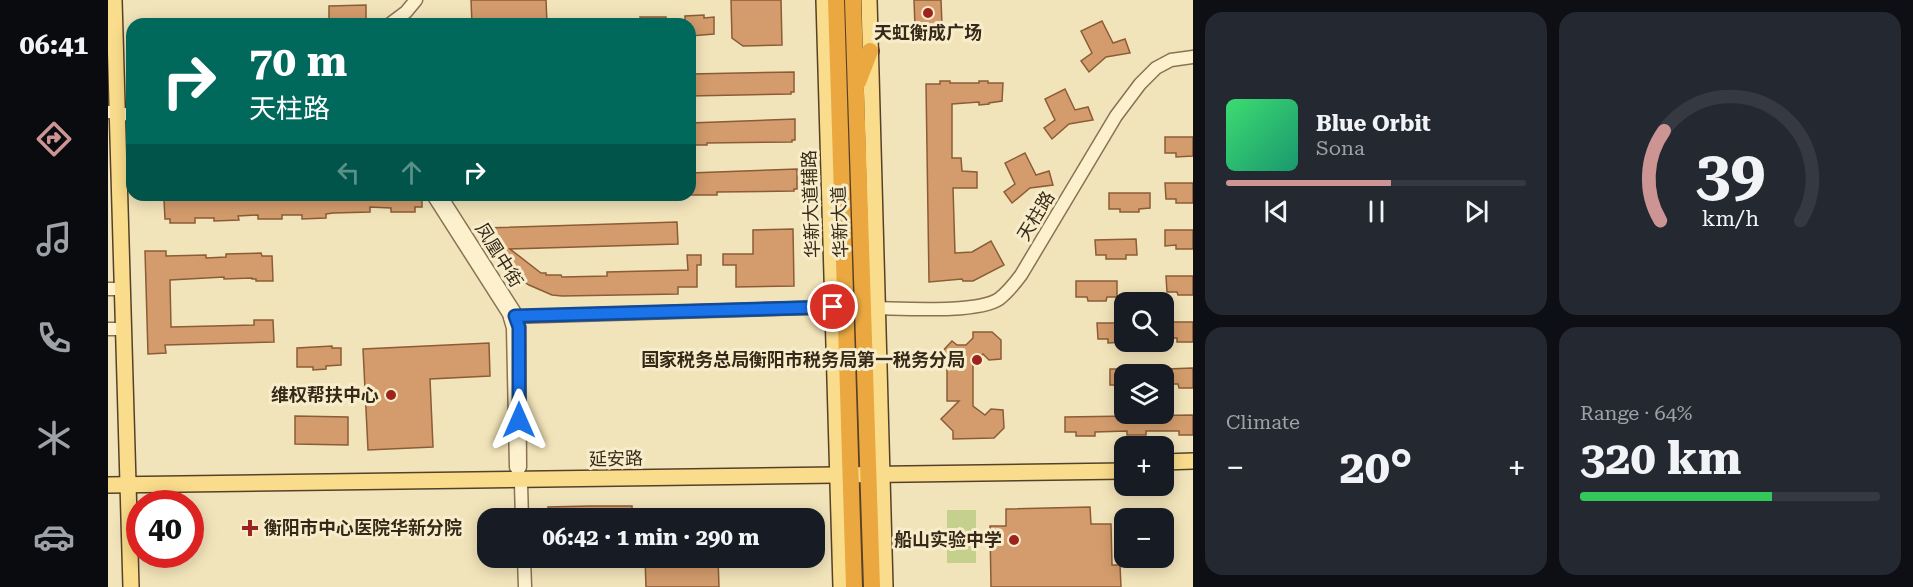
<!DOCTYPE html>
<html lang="en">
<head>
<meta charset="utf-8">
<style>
	body { margin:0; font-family:"Roboto Serif","Noto Sans SC",serif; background:#242831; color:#f1f3f6; height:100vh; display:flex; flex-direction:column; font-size:22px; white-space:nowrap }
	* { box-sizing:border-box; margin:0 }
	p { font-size:20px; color:#9ea1a6 }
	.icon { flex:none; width:33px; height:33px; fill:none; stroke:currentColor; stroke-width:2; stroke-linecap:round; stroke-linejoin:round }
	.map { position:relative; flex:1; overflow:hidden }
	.drawer { display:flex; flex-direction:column; gap:12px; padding:12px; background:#0d0f14; width:720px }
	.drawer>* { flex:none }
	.banner { position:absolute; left:18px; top:18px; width:570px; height:183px; border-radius:18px; box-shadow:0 3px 15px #0003; background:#00695c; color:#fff; overflow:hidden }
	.controls { position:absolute; left:1006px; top:292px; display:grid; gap:12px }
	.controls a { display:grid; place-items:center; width:60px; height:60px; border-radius:12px; background:#171b24; box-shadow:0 3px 15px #0003; font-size:30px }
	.speed { position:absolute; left:18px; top:490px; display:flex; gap:12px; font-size:30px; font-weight:700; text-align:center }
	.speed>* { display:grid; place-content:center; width:78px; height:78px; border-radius:50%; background:#171b24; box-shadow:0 3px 15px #0003; line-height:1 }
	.speed .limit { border:9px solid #d22; background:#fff; color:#111 }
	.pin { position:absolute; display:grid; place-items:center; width:51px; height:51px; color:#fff; margin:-26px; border:3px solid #fff; border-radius:50%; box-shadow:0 2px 6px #0007 }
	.me { position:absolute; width:66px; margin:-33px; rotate:0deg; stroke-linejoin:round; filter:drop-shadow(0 0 4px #0008) }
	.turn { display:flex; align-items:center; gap:21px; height:126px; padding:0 24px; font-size:27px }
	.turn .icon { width:78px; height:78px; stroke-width:2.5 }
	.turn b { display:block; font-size:42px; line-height:51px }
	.lanes { display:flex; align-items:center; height:57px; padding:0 24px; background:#0003; justify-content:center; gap:30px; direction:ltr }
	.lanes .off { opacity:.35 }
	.big { font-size:45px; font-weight:700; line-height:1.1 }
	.drawer .card { flex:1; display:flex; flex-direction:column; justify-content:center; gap:9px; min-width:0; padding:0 21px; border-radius:18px; background:#242831 }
	.drawer .dial { align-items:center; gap:0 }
	.dial svg { height:156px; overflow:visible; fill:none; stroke:#363941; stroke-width:7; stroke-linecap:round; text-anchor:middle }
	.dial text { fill:#f1f3f6; stroke:none }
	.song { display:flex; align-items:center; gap:18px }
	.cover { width:72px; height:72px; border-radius:9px; background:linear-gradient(135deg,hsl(140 70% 55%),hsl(160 70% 35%)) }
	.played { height:6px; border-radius:3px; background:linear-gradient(90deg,#cc9594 55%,#363941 55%) }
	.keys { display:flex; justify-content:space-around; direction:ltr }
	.heat { display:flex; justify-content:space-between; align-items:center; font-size:33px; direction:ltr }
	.charge { height:9px; border-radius:4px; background:linear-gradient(90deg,#34c759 64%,#363941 0) }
	.drawer .tiles { flex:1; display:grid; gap:12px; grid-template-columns:repeat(2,1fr) }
	.trip { position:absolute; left:369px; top:508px; width:348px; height:60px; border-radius:18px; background:#171b24; box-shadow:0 3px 15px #0003; font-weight:700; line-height:60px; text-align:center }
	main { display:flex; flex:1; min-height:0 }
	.dock { display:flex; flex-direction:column; width:108px; justify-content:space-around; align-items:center; background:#090b0e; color:#9ea1a6 }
	.dock .icon { width:42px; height:42px }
	.dock .active { color:#cc9594 }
	.dock b { font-size:27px; color:#f1f3f6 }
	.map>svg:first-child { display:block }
	.green { fill:#c5d08d }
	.building { fill:#d49c6c; stroke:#8b5c36; stroke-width:1.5 }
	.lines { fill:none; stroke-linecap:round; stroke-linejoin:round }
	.minor-casing { stroke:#8a7253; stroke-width:15 }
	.major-casing { stroke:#564028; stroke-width:18 }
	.highway-casing { stroke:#564028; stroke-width:20 }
	.minor { stroke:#fcf0cd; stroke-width:12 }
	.major { stroke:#fadd8c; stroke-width:15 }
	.highway { stroke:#eba840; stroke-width:16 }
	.route-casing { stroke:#114b97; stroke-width:15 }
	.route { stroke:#1a73e8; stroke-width:10 }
	.poi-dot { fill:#9e221d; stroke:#f8edca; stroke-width:2 }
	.labels { text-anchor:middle; stroke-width:6; stroke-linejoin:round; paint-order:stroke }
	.poi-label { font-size:18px; font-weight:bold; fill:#372919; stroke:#f8edca; text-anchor:end }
	.street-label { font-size:18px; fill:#372919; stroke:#f8edca }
</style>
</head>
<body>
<main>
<nav class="dock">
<b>06:41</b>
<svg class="icon active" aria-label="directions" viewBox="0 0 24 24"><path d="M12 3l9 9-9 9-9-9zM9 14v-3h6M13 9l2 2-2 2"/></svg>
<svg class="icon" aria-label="music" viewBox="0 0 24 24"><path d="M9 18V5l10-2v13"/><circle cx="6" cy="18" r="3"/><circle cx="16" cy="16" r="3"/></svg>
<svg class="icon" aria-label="phone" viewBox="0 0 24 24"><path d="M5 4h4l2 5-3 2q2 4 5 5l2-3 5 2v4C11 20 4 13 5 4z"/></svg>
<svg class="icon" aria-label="climate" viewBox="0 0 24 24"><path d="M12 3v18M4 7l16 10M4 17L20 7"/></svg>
<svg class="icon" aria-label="car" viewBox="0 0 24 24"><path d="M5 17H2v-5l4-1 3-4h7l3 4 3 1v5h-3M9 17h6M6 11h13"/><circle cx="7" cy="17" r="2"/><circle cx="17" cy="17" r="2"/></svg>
</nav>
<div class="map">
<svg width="1085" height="587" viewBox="0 0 1085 587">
	<rect width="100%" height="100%" fill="#f2e4ba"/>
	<polygon class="green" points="868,510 868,563 839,563 839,510"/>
	<g class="building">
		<polygon points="363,0 438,0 439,24 364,24"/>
		<polygon points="623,0 673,0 674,45 635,46 624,38"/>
		<polygon points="806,0 833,0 834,25 807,26"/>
		<polygon points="258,5 258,24 221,24 221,6"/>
		<polygon points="596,15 596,18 606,17 606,34 582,36 582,24 577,24 577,16"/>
		<polygon points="532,17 558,17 558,24 533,24"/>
		<polygon points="994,21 1005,43 1017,39 1022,53 998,57 981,72 973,61 984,53 973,31"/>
		<polygon points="686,72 686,92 683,92 683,94 582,96 582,74"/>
		<polygon points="832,81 842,81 842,83 871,83 871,81 880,81 880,83 895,83 894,101 881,103 881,104 871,105 871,102 844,104 844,158 853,158 854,171 869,172 869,188 845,188 847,253 864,252 883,241 896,265 865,281 855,281 854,279 821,282 818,84 832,84"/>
		<polygon points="957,89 967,110 980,107 985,120 961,124 944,139 936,128 947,120 937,99"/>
		<polygon points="687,119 687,140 684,140 684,142 599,143 599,145 582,145 582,123"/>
		<polygon points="1057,137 1085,137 1085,156 1068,157 1068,153 1057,153"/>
		<polygon points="917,153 928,175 941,171 945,185 922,188 904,203 896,192 907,184 897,163"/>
		<polygon points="689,169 689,189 686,189 686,191 609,192 609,195 582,195 582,173"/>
		<polygon points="1057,183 1085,183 1085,203 1068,203 1068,199 1058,199"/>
		<polygon points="1001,193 1042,193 1042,208 1031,209 1031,212 1012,212 1012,209 1001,209"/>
		<polygon points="181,195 314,195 314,207 307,207 307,212 283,212 283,208 262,207 262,212 225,213 218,214 218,218 194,219 194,215 174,215 174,219 150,219 150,215 130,216 131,220 106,221 106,218 87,218 87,223 62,223 62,219 57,219 56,200"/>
		<polygon points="569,222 570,244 402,249 433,273 438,273 438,275 453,275 454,277 499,276 499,272 580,270 579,255 593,255 593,265 589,265 589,287 570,287 570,294 454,296 444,295 421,285 397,269 381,249 377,234 377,228"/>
		<polygon points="685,229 686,286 628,287 628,265 615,265 615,254 645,254 645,230"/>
		<polygon points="1057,230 1085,230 1085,249 1068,249 1068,245 1057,246"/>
		<polygon points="1028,239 1029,255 1018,255 1018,259 998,259 998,255 988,255 987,240"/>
		<polygon points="37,251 58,251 58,256 98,255 98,258 118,257 118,254 153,253 154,256 164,256 165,281 148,281 148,279 144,279 144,278 116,279 116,277 62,280 63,327 146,325 146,320 165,320 166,342 57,345 58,353 40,354"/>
		<polygon points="1058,276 1085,276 1085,295 1070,295 1069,292 1059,292"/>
		<polygon points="968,281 1009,281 1009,297 999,297 998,301 980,301 979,297 968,297"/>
		<polygon points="1058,322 1085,322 1085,342 1069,342 1069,338 1059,338"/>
		<polygon points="989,323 1017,323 1017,342 1000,343 1000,339 990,339"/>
		<polygon points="865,332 884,332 893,340 893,359 881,360 875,354 865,364 865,406 877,415 883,409 895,410 896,428 886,438 845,439 845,431 833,419 851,401 839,401 839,361 831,355 844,341 849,345 858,345 865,338"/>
		<polygon points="381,343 382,376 322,379 325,447 260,450 255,349"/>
		<polygon points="224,346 224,348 233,348 233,365 218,366 218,369 205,370 205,367 189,367 189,348"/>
		<polygon points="1085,368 1085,388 1071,388 1070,384 1060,384 1059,369"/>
		<rect x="1002" y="369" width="15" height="16"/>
		<polygon points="1085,415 1085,435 1071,435 1071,431 1038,431 1038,435 1019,435 1019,431 987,432 987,436 968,436 968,432 957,432 957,417"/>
		<polygon points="187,416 240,417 240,445 187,444"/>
		<polygon points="483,506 524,506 524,519 440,519 440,507"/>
		<polygon points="982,507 983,524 1003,524 1004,565 1012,565 1013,587 883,587 882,526 898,526 898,509"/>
		<polygon points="537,558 610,558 611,587 538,587"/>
	</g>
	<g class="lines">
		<defs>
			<g id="minor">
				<polyline points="282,24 298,12 308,0"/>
				<polyline points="0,112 24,115"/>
				<polyline points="325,195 401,314 405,328 408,467 410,470 412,467 411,327 406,311 332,195"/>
				<polyline points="0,289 8,289"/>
				<path d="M 761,308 C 790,308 869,314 891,299 C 900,292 907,283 913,275 L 1008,116 L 1032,84 L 1048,68 L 1063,60 L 1085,57"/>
				<polyline points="402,317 732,307"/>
				<polyline points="0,329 9,329"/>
				<polyline points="410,480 413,484 414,519"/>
				<polyline points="416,558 417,587"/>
			</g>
			<g id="major">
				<polyline points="6,0 23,587"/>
				<polyline points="716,0 733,587"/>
				<polyline points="761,0 777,587"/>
				<polyline points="1056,462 1085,461"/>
				<polyline points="0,485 1017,471"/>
			</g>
			<g id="highway">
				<polyline points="728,0 746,587"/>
				<polyline points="745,0 764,587"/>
				<polyline points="750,82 762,51"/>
			</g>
		</defs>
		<use href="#minor" class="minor-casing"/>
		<use href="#major" class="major-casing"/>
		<use href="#highway" class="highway-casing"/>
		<use href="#minor" class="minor"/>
		<use href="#major" class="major"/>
		<use href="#highway" class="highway"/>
	</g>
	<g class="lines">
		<defs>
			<polyline id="route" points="411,420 411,327 407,316 725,307"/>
		</defs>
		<use href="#route" class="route-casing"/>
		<use href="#route" class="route"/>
	</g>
	<g class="poi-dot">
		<circle cx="820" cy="13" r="6"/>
		<circle cx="869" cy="360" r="6"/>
		<circle cx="283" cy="395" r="6"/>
		<path d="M139 519h6v6h6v6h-6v6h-6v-6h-6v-6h6z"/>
		<circle cx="906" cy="540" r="6"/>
	</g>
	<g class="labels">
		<g class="poi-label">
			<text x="820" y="39" text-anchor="middle">天虹衡成广场</text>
			<text x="857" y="366">国家税务总局衡阳市税务局第一税务分局</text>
			<text x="271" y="401">维权帮扶中心</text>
			<text x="156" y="534" text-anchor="start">衡阳市中心医院华新分院</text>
			<text x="894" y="546">船山实验中学</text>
		</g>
		<g class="street-label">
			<text transform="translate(703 204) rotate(-92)" y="6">华新大道辅路</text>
			<text transform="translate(928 216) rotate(-59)" y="6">天柱路</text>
			<text transform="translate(732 222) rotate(-92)" y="6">华新大道</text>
			<text transform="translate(391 255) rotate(58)" y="6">凤凰中街</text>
			<text transform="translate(508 459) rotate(-1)" y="6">延安路</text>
		</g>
	</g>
</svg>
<div class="controls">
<a><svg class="icon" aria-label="search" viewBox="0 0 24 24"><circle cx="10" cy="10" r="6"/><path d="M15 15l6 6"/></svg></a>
<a><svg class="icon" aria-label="layers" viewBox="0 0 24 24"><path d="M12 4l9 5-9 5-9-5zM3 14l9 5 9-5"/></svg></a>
<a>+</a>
<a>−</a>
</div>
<div class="speed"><div class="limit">40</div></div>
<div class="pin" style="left:725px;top:307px;background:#d93025"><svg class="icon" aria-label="arrive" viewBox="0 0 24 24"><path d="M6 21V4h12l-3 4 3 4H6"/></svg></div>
<svg class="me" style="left:411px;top:420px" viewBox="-20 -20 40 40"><path d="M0-17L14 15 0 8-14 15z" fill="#1a73e8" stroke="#fff" stroke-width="4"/></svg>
<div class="trip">06:42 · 1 min · 290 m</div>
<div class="banner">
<div class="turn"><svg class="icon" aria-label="right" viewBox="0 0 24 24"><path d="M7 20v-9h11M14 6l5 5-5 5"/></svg><div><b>70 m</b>天柱路</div></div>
<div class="lanes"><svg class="icon off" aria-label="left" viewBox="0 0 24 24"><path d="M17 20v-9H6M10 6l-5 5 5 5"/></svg><svg class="icon off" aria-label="ahead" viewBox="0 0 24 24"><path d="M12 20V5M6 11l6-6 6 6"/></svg><svg class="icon" aria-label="right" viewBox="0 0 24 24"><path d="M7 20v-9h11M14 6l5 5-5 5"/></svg></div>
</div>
</div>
<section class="drawer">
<div class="tiles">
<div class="card">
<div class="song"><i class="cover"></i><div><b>Blue Orbit</b><p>Sona</p></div></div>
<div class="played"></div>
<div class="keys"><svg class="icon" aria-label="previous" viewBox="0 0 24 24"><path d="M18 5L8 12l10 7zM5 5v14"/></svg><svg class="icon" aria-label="pause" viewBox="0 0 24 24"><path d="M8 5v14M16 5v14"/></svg><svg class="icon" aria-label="next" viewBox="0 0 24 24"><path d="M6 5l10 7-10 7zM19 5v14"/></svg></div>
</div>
<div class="card dial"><svg viewBox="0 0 100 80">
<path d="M14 69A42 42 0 1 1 86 69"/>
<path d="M14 69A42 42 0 0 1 16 23" stroke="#cc9594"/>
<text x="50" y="56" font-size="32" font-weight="700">39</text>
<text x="50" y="72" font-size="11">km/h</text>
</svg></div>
<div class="card"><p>Climate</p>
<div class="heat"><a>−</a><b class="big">20°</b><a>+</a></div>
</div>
<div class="card"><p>Range · 64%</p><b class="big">320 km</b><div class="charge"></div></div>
</div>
</section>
</main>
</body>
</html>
